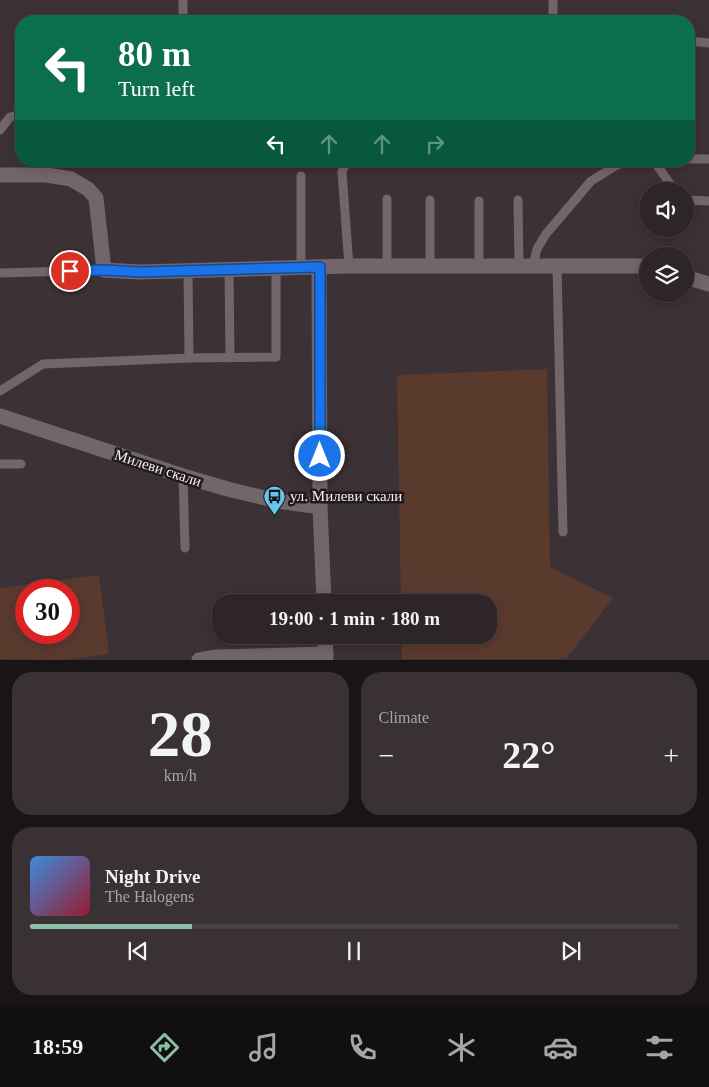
<!DOCTYPE html>
<html lang="en">
<head>
<meta charset="utf-8">
<style>
	body { margin:0; font-family:Georgia,serif; background:#393134; color:#f1f3f6; height:100vh; display:flex; flex-direction:column; font-size:19px; white-space:nowrap }
	* { box-sizing:border-box; margin:0 }
	p { font-size:16px; color:#a7a5a8 }
	.icon { flex:none; width:28px; height:28px; fill:none; stroke:currentColor; stroke-width:2; stroke-linecap:round; stroke-linejoin:round }
	.map { position:relative; height:660px; overflow:hidden }
	.drawer { display:flex; flex-direction:column; gap:12px; padding:12px; background:#191416; flex:1 }
	.drawer>* { flex:none }
	.top-card { position:absolute; left:15px; top:15px; width:680px; height:152px; border-radius:20px; box-shadow:0 2px 12px #0003,0 0 0 1px #484245; background:#0b6e4f; color:#fff; overflow:hidden }
	.tools { position:absolute; left:639px; top:182px; display:grid; gap:10px }
	.tools a { display:grid; place-items:center; width:55px; height:55px; border-radius:50%; background:#2d2528; box-shadow:0 2px 12px #0003,0 0 0 1px #484245; font-size:25px }
	.speed { position:absolute; left:15px; top:579px; display:flex; gap:10px; font-size:25px; font-weight:700; text-align:center }
	.speed>* { display:grid; place-content:center; width:65px; height:65px; border-radius:50%; background:#2d2528; box-shadow:0 2px 12px #0003,0 0 0 1px #484245; line-height:1 }
	.speed .limit { border:8px solid #d22; background:#fff; color:#111 }
	.pin { position:absolute; display:grid; place-items:center; width:42px; height:42px; color:#fff; margin:-21px; border:2px solid #fff; border-radius:50%; box-shadow:0 1px 5px #0007 }
	.me { position:absolute; width:55px; margin:-28px; rotate:0deg; stroke-linejoin:round; filter:drop-shadow(0 0 4px #0008) }
	.turn { display:flex; align-items:center; gap:18px; height:105px; padding:0 20px; font-size:22px }
	.turn .icon { width:65px; height:65px; stroke-width:2.5 }
	.turn b { display:block; font-size:35px; line-height:42px }
	.lanes { display:flex; align-items:center; height:48px; padding:0 20px; background:#0003; justify-content:center; gap:25px; direction:ltr }
	.lanes .off { opacity:.35 }
	.big { font-size:38px; font-weight:700; line-height:1.1 }
	.drawer .widget { flex:1; display:flex; flex-direction:column; justify-content:center; gap:8px; min-width:0; padding:0 18px; border-radius:20px; background:#393134 }
	.drawer .dial { align-items:center; gap:0 }
	.dial b { font-size:65px; line-height:1 }
	.song { display:flex; align-items:center; gap:15px }
	.cover { width:60px; height:60px; border-radius:8px; background:linear-gradient(135deg,hsl(210 70% 55%),hsl(350 70% 35%)) }
	.played { height:5px; border-radius:2px; background:linear-gradient(90deg,#8abfa5 25%,#484245 25%) }
	.keys { display:flex; justify-content:space-around; direction:ltr }
	.heat { display:flex; justify-content:space-between; align-items:center; font-size:28px; direction:ltr }
	.drawer .tiles { flex:1; display:grid; gap:12px; grid-template-columns:1fr 1fr }
	.widget:last-child { grid-column:span 2 }
	.trip { position:absolute; left:212px; top:594px; width:285px; height:50px; border-radius:20px; background:#2d2528; box-shadow:0 2px 12px #0003,0 0 0 1px #484245; font-weight:700; line-height:50px; text-align:center }
	.tab-bar { display:flex; height:80px; justify-content:space-around; align-items:center; background:#120f10; color:#a7a5a8 }
	.tab-bar .icon { width:35px; height:35px }
	.tab-bar .active { color:#8abfa5 }
	.tab-bar b { font-size:22px; color:#f1f3f6 }
	.map>svg:first-child { display:block }
	.green { fill:#5b3a2e; fill-rule:evenodd }
	.lines { fill:none; stroke-linecap:round; stroke-linejoin:round }
	.lane { stroke:#72666b; stroke-width:9 }
	.street { stroke:#72666b; stroke-width:15 }
	.route-casing { stroke:#114b97; stroke-width:12 }
	.route { stroke:#1a73e8; stroke-width:9 }
	.labels { text-anchor:middle; stroke-width:5; stroke-linejoin:round; paint-order:stroke }
	.street-label { font-size:15px; fill:#f6eff2; stroke:#1f1a1c }
	.poi-label { font-size:15px; fill:#f6eff2; stroke:#1f1a1c; text-anchor:start }
</style>
</head>
<body>
<div class="map">
<svg width="709" height="660" viewBox="0 0 709 660">
	<rect width="100%" height="100%" fill="#3c3135"/>
	<g class="green">
		<polygon points="547,369 550,567 613,598 566,659 402,659 401,635 489,635 489,602 401,602 397,375"/>
		<path d="M 99,575 L 109,654 L 64,660 L 0,659 L 0,588 ZM 26,590 L 69,590 L 69,632 L 26,632 Z"/>
	</g>
	<g class="lines">
		<g class="lane">
			<polyline points="183,21 183,0"/>
			<polyline points="553,21 553,0"/>
			<polyline points="689,41 709,43"/>
			<polyline points="0,130 10,117 21,114"/>
			<polyline points="689,159 709,159"/>
			<polyline points="654,161 675,191"/>
			<polyline points="685,198 688,200 709,201"/>
			<polyline points="430,200 430,266"/>
			<polyline points="518,200 519,266"/>
			<polyline points="479,201 479,266"/>
			<polyline points="349,266 342,172 345,165 352,162 414,163"/>
			<polyline points="533,266 537,249 546,234 591,181 617,165 631,161"/>
			<polyline points="557,266 563,532"/>
			<polyline points="387,267 387,199"/>
			<polyline points="301,268 301,176"/>
			<polyline points="229,269 230,358"/>
			<polyline points="188,271 189,358"/>
			<polyline points="0,273 104,270"/>
			<polyline points="0,391 43,364 189,358 276,357 276,268"/>
			<polyline points="0,464 21,464"/>
			<polyline points="183,476 185,548"/>
		</g>
		<g class="street">
			<polyline points="0,175 46,175 71,179 88,189 96,198 104,270 140,272 349,266 648,266"/>
			<polyline points="319,267 320,507 324,602"/>
			<polyline points="685,277 709,284"/>
			<polyline points="0,416 183,476 231,490 278,501 320,507"/>
			<polyline points="325,635 326,660"/>
			<polyline points="199,660 217,657 326,654"/>
		</g>
	</g>
	<g class="lines">
		<defs>
			<polyline id="route" points="70,271 104,270 140,272 320,267 320,456"/>
		</defs>
		<use href="#route" class="route-casing"/>
		<use href="#route" class="route"/>
	</g>
	<defs>
		<symbol id="bus-pin" viewBox="-11 -11 22 30"><path d="M0 17L-7.5 6A9.5 9.5 0 1 1 7.5 6Z" fill="#65c5ee" stroke="#1f1a1c"/><path d="M-5-6H5V4H4V6H2V4H-2V6H-4V4H-5ZM-3.5-4V0h7V-4ZM-3.5 1.2v1.5H-2V1.2ZM2 1.2v1.5H3.5V1.2Z" fill="#111"/></symbol>
	</defs>
	<g fill-rule="evenodd">
		<use href="#bus-pin" x="262" y="484" width="25" height="34"/>
	</g>
	<g class="labels">
		<g class="street-label">
			<text transform="translate(158 468) rotate(18)" y="5">Милеви скали</text>
		</g>
		<g class="poi-label">
			<text x="290" y="501">ул. Милеви скали</text>
		</g>
	</g>
</svg>
<div class="tools">
<a><svg class="icon" aria-label="sound" viewBox="0 0 24 24"><path d="M4 9h4l5-4v14l-5-4H4zM17 9q2 3 0 6"/></svg></a>
<a><svg class="icon" aria-label="layers" viewBox="0 0 24 24"><path d="M12 4l9 5-9 5-9-5zM3 14l9 5 9-5"/></svg></a>
</div>
<div class="speed"><div class="limit">30</div></div>
<div class="pin" style="left:70px;top:271px;background:#d93025"><svg class="icon" aria-label="arrive" viewBox="0 0 24 24"><path d="M6 21V4h12l-3 4 3 4H6"/></svg></div>
<svg class="me" style="left:320px;top:456px" viewBox="-20 -20 40 40"><circle r="17" fill="#1a73e8" stroke="#fff" stroke-width="3"/><path d="M0-11L8 9 0 5-8 9z" fill="#fff"/></svg>
<div class="trip">19:00 · 1 min · 180 m</div>
<div class="top-card">
<div class="turn"><svg class="icon" aria-label="left" viewBox="0 0 24 24"><path d="M17 20v-9H6M10 6l-5 5 5 5"/></svg><div><b>80 m</b>Turn left</div></div>
<div class="lanes"><svg class="icon" aria-label="left" viewBox="0 0 24 24"><path d="M17 20v-9H6M10 6l-5 5 5 5"/></svg><svg class="icon off" aria-label="ahead" viewBox="0 0 24 24"><path d="M12 20V5M6 11l6-6 6 6"/></svg><svg class="icon off" aria-label="ahead" viewBox="0 0 24 24"><path d="M12 20V5M6 11l6-6 6 6"/></svg><svg class="icon off" aria-label="right" viewBox="0 0 24 24"><path d="M7 20v-9h11M14 6l5 5-5 5"/></svg></div>
</div>
</div>
<section class="drawer">
<div class="tiles">
<div class="widget dial"><b>28</b><p>km/h</p></div>
<div class="widget"><p>Climate</p>
<div class="heat"><a>−</a><b class="big">22°</b><a>+</a></div>
</div>
<div class="widget">
<div class="song"><i class="cover"></i><div><b>Night Drive</b><p>The Halogens</p></div></div>
<div class="played"></div>
<div class="keys"><svg class="icon" aria-label="previous" viewBox="0 0 24 24"><path d="M18 5L8 12l10 7zM5 5v14"/></svg><svg class="icon" aria-label="pause" viewBox="0 0 24 24"><path d="M8 5v14M16 5v14"/></svg><svg class="icon" aria-label="next" viewBox="0 0 24 24"><path d="M6 5l10 7-10 7zM19 5v14"/></svg></div>
</div>
</div>
</section>
<nav class="tab-bar">
<b>18:59</b>
<svg class="icon active" aria-label="directions" viewBox="0 0 24 24"><path d="M12 3l9 9-9 9-9-9zM9 14v-3h6M13 9l2 2-2 2"/></svg>
<svg class="icon" aria-label="music" viewBox="0 0 24 24"><path d="M9 18V5l10-2v13"/><circle cx="6" cy="18" r="3"/><circle cx="16" cy="16" r="3"/></svg>
<svg class="icon" aria-label="phone" viewBox="0 0 24 24"><path d="M5 4h4l2 5-3 2q2 4 5 5l2-3 5 2v4C11 20 4 13 5 4z"/></svg>
<svg class="icon" aria-label="climate" viewBox="0 0 24 24"><path d="M12 3v18M4 7l16 10M4 17L20 7"/></svg>
<svg class="icon" aria-label="car" viewBox="0 0 24 24"><path d="M5 17H2v-5l4-1 3-4h7l3 4 3 1v5h-3M9 17h6M6 11h13"/><circle cx="7" cy="17" r="2"/><circle cx="17" cy="17" r="2"/></svg>
<svg class="icon" aria-label="filters" viewBox="0 0 24 24"><path d="M4 7h16M4 17h16"/><circle cx="9" cy="7" r="2"/><circle cx="15" cy="17" r="2"/></svg>
</nav>
</body>
</html>
